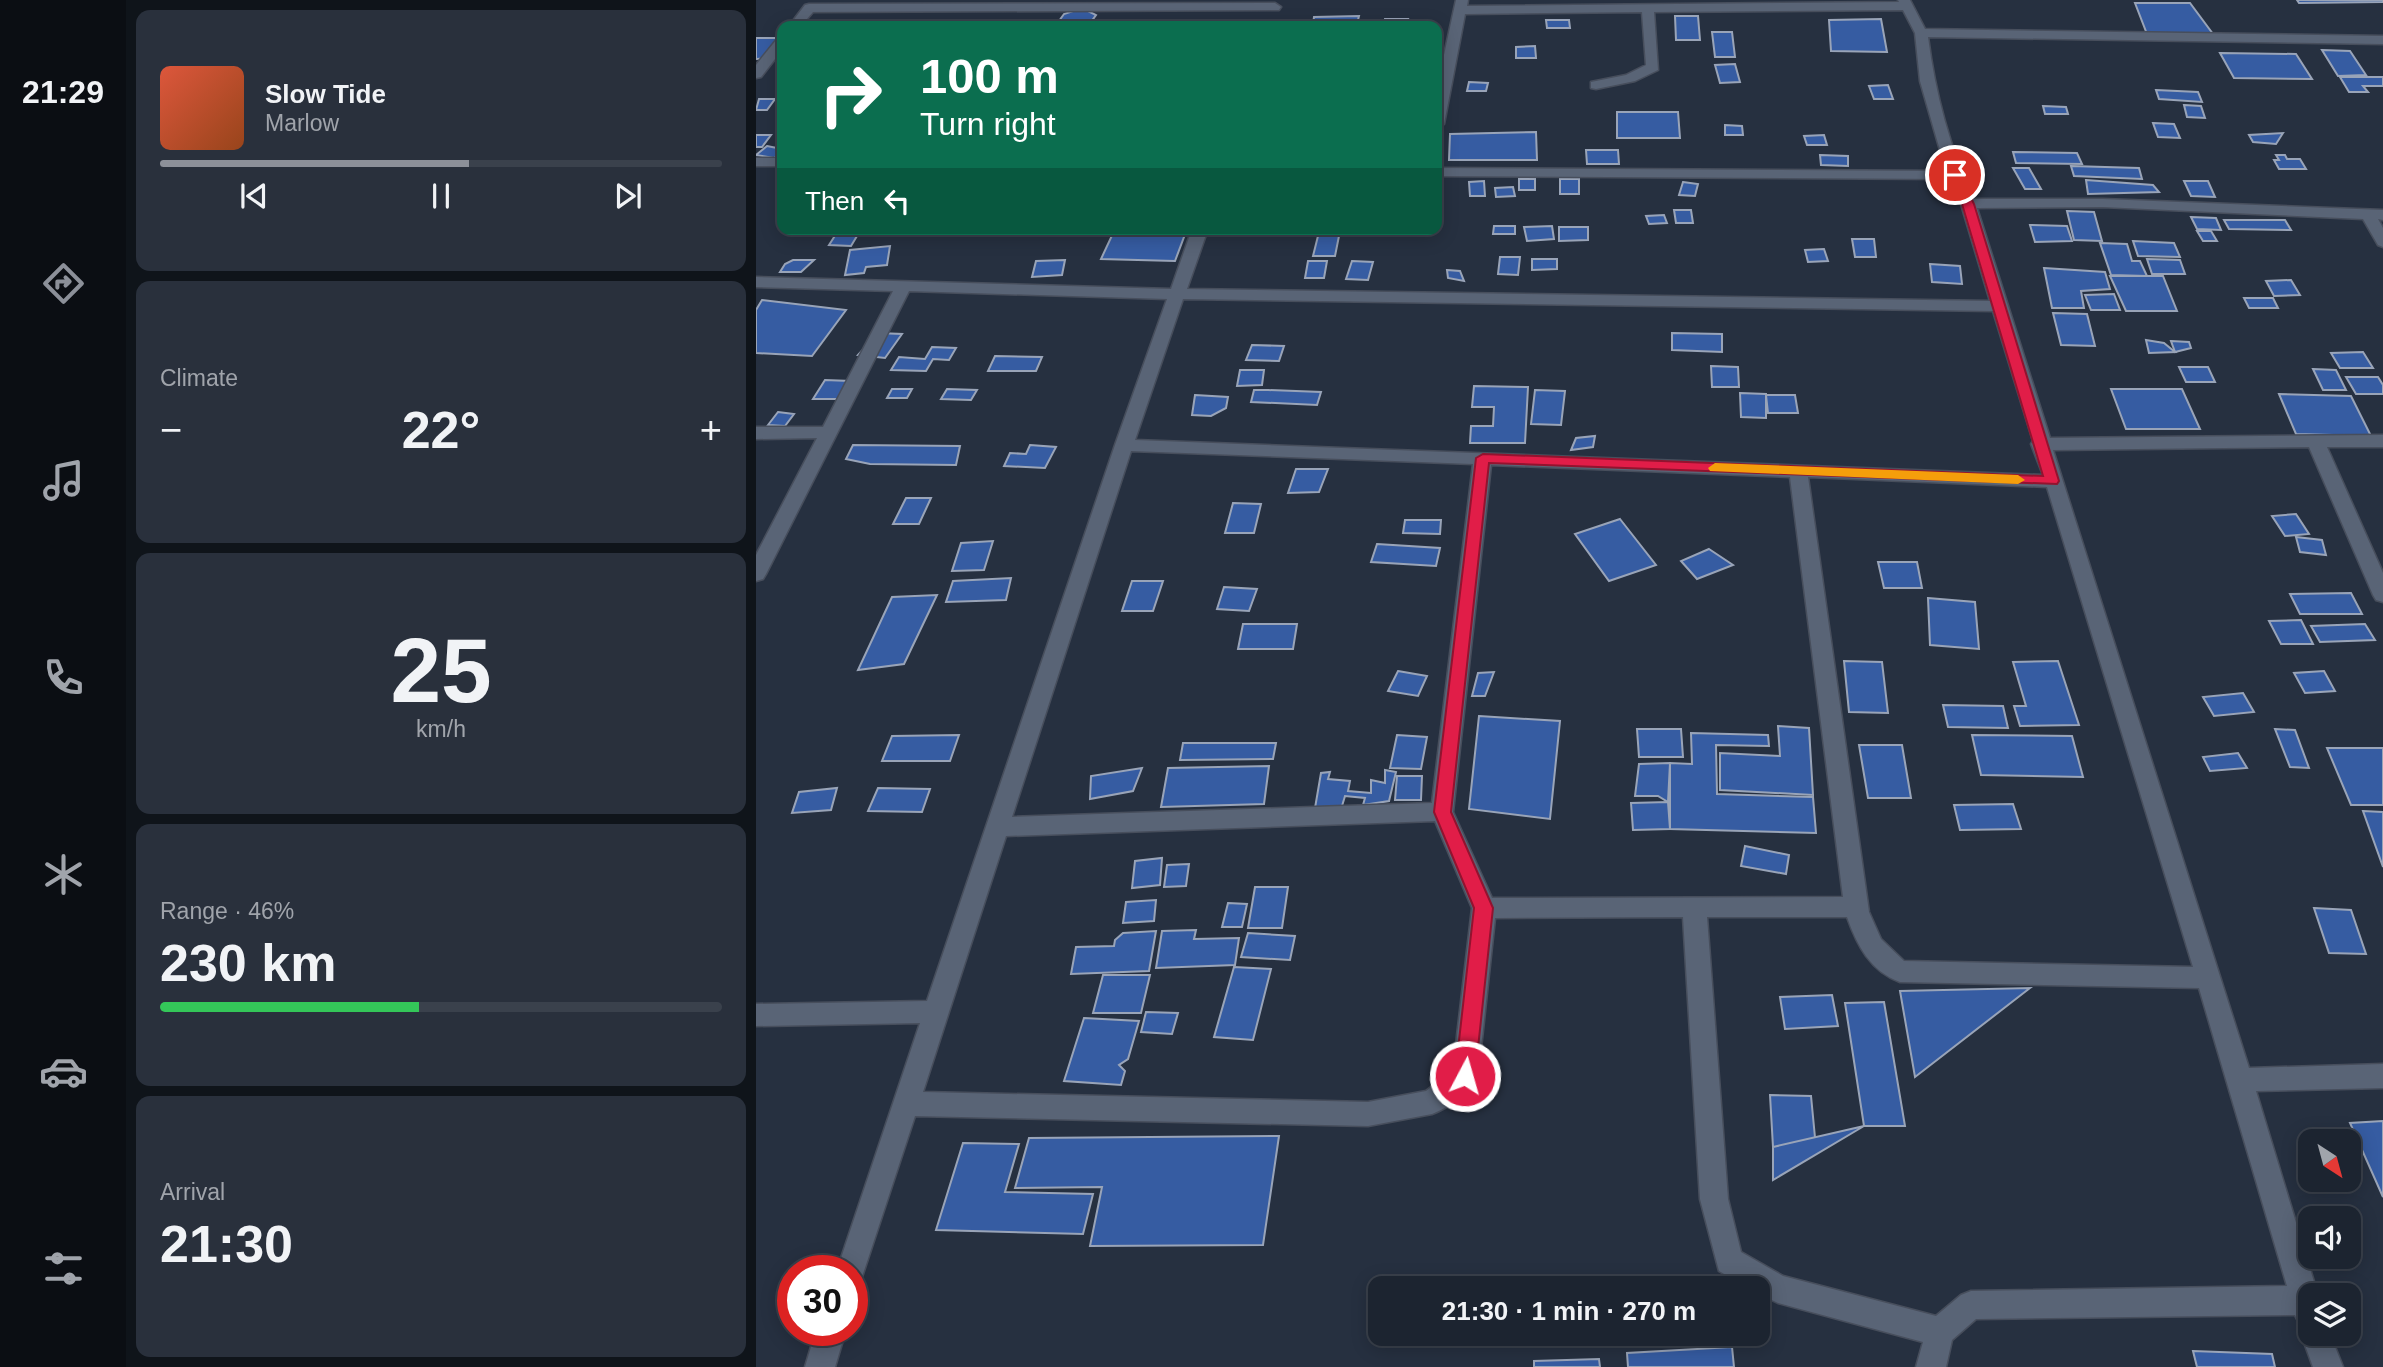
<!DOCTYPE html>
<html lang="en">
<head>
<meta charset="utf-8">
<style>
	body { margin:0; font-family:Helvetica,sans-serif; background:#29303c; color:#f1f3f6; height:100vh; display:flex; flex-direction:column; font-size:26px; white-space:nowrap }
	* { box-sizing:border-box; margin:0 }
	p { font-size:23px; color:#a0a4ab }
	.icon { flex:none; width:38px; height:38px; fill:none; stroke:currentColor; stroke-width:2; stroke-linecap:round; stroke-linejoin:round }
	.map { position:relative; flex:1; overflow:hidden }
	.drawer { display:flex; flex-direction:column; gap:10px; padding:10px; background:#0f141a; width:630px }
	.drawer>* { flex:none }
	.guide { position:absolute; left:21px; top:21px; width:665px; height:214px; border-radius:14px; box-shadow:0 4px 18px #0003,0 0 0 2px #3a414c; background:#0b6e4f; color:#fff; overflow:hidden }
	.needle { width:46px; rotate:144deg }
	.fabs { position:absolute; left:1542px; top:1129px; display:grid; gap:14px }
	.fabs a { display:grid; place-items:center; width:63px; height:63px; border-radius:14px; background:#1c2430; box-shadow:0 4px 18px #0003,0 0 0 2px #3a414c; font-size:35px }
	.speed { position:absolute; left:21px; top:1255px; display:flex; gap:14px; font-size:35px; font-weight:700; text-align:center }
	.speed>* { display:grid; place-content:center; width:91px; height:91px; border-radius:50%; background:#1c2430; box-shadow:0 4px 18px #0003,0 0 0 2px #3a414c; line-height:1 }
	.speed .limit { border:10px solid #d22; background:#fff; color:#111 }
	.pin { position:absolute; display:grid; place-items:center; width:60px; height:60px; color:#fff; margin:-30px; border:4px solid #fff; border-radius:50%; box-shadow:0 2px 7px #0007 }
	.me { position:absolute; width:77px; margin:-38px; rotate:6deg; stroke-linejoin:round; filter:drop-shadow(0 0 5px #0008) }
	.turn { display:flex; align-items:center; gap:24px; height:147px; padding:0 28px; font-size:32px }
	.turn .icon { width:91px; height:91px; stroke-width:2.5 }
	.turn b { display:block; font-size:49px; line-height:60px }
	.then { display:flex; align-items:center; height:66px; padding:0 28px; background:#0003; gap:14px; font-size:26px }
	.big { font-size:52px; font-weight:700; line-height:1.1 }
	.drawer .widget { flex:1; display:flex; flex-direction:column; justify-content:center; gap:10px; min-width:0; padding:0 24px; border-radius:14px; background:#29303c }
	.drawer .dial { align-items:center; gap:0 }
	.dial b { font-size:91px; line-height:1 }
	.song { display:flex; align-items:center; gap:21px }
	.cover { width:84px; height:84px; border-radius:10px; background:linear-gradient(135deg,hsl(10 70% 55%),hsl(20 70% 35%)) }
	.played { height:7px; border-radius:4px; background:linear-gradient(90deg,#8c9099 55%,#3a414c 55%) }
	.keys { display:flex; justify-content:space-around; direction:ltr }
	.heat { display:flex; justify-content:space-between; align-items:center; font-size:38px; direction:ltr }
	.charge { height:10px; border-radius:5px; background:linear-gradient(90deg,#34c759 46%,#3a414c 0) }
	.trip { position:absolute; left:612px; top:1276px; width:402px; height:70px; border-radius:14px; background:#1c2430; box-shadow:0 4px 18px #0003,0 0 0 2px #3a414c; font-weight:700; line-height:70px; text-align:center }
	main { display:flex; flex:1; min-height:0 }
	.menu { display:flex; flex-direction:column; width:126px; justify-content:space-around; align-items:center; background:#0b0e13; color:#a0a4ab }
	.menu .icon { width:49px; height:49px }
	.menu .selected { color:#8c9099 }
	.menu b { font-size:32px; color:#f1f3f6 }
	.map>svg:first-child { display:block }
	.building { fill:#365ca2; stroke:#99a4b8; stroke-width:2 }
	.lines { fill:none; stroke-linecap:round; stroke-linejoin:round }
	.minor-casing { stroke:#474e5c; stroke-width:3 }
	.minor { fill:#596476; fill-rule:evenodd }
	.route { fill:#e11d48; stroke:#92132f; stroke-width:2 }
	.slow { fill:#f59e0b }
</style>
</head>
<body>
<main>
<nav class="menu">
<b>21:29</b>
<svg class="icon selected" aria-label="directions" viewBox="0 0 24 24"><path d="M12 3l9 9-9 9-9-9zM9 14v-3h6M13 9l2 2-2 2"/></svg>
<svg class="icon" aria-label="music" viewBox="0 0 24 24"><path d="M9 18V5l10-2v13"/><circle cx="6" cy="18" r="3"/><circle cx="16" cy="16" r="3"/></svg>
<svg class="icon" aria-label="phone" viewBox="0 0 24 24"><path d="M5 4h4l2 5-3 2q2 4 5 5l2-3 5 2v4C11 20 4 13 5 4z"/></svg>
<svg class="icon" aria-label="climate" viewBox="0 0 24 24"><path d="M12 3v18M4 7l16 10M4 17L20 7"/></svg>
<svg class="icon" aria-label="car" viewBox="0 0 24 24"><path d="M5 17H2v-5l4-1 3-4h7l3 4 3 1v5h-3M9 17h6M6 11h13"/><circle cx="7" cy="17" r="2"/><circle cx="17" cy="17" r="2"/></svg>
<svg class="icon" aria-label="filters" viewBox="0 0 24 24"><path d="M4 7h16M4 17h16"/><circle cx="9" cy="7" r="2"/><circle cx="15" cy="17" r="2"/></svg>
</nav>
<section class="drawer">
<div class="widget">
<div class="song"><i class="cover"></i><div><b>Slow Tide</b><p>Marlow</p></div></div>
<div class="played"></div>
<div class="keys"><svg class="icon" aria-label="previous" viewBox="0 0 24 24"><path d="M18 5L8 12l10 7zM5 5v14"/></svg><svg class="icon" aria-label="pause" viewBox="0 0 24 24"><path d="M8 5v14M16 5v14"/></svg><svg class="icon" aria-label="next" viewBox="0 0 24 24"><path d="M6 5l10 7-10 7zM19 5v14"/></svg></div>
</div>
<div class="widget"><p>Climate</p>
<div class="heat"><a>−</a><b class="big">22°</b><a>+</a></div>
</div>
<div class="widget dial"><b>25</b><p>km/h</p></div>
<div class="widget"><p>Range · 46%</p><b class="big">230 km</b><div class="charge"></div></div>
<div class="widget"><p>Arrival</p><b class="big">21:30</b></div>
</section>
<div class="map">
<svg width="1627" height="1367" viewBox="0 0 1627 1367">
	<rect width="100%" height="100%" fill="#263040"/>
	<g class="building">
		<polygon points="1541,0 1627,0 1627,2 1543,3"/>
		<polygon points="1379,3 1434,3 1457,34 1391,34"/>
		<polygon points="326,8 340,15 332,26 272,26 275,20 303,21 308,14"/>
		<polygon points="603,16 601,24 557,24 558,17"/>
		<polygon points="919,16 942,16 944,40 920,40"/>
		<polygon points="629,19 652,19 650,26 628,26"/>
		<polygon points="1125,19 1131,52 1075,51 1073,20"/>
		<polygon points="790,20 813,20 814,28 791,28"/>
		<polygon points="956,32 976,32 979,57 959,57"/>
		<polygon points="0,38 26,38 26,40 15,58 0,59"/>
		<polygon points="779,46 780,58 760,58 760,47"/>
		<polygon points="1566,50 1594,51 1610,75 1582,76"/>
		<polygon points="1464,53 1540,54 1556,79 1478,78"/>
		<polygon points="979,64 984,82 964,83 959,65"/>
		<polygon points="1584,77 1627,77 1627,86 1607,86 1612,92 1593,92"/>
		<polygon points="713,82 732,83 730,91 711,91"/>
		<polygon points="1132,85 1137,99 1118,99 1113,86"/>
		<polygon points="1400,90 1442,92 1446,102 1403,99"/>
		<polygon points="3,99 19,99 11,110 0,110"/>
		<polygon points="1428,105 1445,106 1449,118 1431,117"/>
		<polygon points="1287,106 1310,107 1312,114 1289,114"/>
		<polygon points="861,112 922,112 924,138 861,138"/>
		<polygon points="1397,123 1418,124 1424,138 1402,137"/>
		<polygon points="969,125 986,126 987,135 969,135"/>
		<polygon points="780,132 781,160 693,160 694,134"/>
		<polygon points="1527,133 1520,144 1497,142 1493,135"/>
		<polygon points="0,135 15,135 6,147 0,147"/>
		<polygon points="1068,135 1071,145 1051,145 1048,136"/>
		<polygon points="11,146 26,149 26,152 18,158 0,155"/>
		<polygon points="830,150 862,150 863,164 831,164"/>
		<polygon points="1257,152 1321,153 1326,164 1260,163"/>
		<polygon points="1064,155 1092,156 1092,166 1065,165"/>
		<polygon points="1520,155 1529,155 1531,159 1544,159 1550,169 1523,169 1518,160 1523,160"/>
		<polygon points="1315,166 1383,168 1386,179 1318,176"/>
		<polygon points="1257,168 1273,168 1285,189 1269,189"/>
		<rect x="763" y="179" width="16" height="11"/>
		<rect x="804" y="179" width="19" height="15"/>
		<polygon points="1330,180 1397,185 1403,192 1332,194"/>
		<polygon points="728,181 729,196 714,196 713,182"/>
		<polygon points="1428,181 1452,181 1459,197 1435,196"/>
		<polygon points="927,182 942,184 939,196 923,195"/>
		<polygon points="757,187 759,196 740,197 739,188"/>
		<polygon points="918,210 935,210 937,223 920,223"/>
		<polygon points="1311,211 1338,212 1346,241 1318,240"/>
		<polygon points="908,215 911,223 893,224 890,216"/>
		<polygon points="1435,217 1460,218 1465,230 1441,229"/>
		<polygon points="1468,220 1529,220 1535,230 1473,229"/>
		<polygon points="1274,225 1311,226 1316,241 1279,242"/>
		<polygon points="738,226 759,226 759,234 737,234"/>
		<polygon points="796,226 798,239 771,241 768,227"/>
		<polygon points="803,227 832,227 832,240 803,241"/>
		<polygon points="48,229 79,229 75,235 45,234"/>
		<polygon points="359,229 431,229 419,261 345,259"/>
		<polygon points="82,231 104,231 95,246 73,245"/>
		<polygon points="1441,231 1455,231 1461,241 1447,241"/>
		<polygon points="562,236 583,236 579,256 557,256"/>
		<polygon points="1096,239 1118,239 1120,257 1099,257"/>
		<polygon points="1377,241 1418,243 1424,257 1382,256"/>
		<polygon points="1344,243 1371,244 1376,261 1384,261 1391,276 1355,275"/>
		<polygon points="134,246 131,265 110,267 108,273 89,275 94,250"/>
		<polygon points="1068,249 1072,261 1052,262 1049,250"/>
		<polygon points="744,257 764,257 762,275 742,274"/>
		<polygon points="776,259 801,259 801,269 776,270"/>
		<polygon points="1391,259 1424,260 1429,274 1396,274"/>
		<polygon points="37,260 58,260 45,272 24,272 29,264"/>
		<polygon points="309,260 306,275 276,277 280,261"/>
		<polygon points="552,261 571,261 568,278 549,278"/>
		<polygon points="596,261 617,262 612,280 590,279"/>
		<polygon points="1174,264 1204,266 1206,284 1176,282"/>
		<polygon points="1288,268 1349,272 1354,289 1325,291 1328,308 1296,308"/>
		<polygon points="691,270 704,271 708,281 692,278"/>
		<polygon points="1354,276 1407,276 1421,311 1370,311"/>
		<polygon points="1535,280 1544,295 1518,296 1510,281"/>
		<polygon points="1358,294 1364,310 1335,310 1329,295"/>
		<polygon points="1488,298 1517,298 1522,308 1493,308"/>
		<polygon points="6,300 90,310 56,356 0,353 0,310"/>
		<polygon points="1297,313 1331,314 1339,346 1305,345"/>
		<polygon points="122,333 146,334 129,358 102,355"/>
		<polygon points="916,333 966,334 966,352 916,350"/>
		<polygon points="1390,340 1408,343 1419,352 1393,353"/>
		<polygon points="1415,341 1433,342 1435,348 1419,352"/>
		<polygon points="496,345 528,346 523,361 490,360"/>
		<polygon points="176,347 200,348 193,360 177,359 170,371 135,370 143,357 169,359"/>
		<polygon points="1607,352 1617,368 1584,368 1575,353"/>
		<polygon points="239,356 286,357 280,371 232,371"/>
		<polygon points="955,366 982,367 983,387 956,387"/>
		<polygon points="1423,367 1452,367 1459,382 1430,382"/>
		<polygon points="1557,369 1580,370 1590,390 1567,390"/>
		<polygon points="484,370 508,370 506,385 481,386"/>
		<polygon points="1590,377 1622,377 1627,385 1627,394 1600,394"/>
		<polygon points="69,380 94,381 83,399 57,399"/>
		<polygon points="718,386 772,387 769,443 714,443 715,426 737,426 738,407 716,407"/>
		<polygon points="136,389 156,389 151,398 131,398"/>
		<polygon points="191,389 221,390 215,400 185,399"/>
		<polygon points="1355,389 1426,389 1444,429 1370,429"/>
		<polygon points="498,390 512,390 565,392 561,405 495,402"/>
		<polygon points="779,390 809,391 805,425 775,424"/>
		<polygon points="984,393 1010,394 1010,418 985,417"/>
		<polygon points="1523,394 1595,396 1615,436 1540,434"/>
		<polygon points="439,395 472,397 470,408 455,416 436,415"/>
		<polygon points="1010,395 1039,395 1042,413 1012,413"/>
		<polygon points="22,412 38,414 29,426 12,425"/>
		<polygon points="839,436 837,447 815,450 820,438"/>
		<polygon points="97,445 204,446 200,465 114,464 90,459"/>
		<polygon points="274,445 300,447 289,468 248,466 254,453 270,454"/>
		<polygon points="540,469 572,469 563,492 532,493"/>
		<polygon points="150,498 175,498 163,524 137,524"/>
		<polygon points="477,503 505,504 498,533 469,533"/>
		<polygon points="1540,514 1553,534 1529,536 1516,516"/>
		<polygon points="864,519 900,565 853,581 819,534"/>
		<polygon points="649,520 685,520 684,534 647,533"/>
		<polygon points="1540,537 1566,540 1570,555 1544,552"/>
		<polygon points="237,541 228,570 196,571 205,543"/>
		<polygon points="621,544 684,548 680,566 615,562"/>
		<polygon points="953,549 977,565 941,579 925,561"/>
		<polygon points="1122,562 1161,562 1166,588 1128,588"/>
		<polygon points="255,578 250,600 190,602 197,581"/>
		<polygon points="376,581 407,581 397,611 366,611"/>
		<polygon points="468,587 501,589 493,611 461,609"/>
		<polygon points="1595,593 1606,614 1544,614 1534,594"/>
		<polygon points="181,595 148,664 102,670 136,597"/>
		<polygon points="1172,598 1219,602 1223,649 1174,645"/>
		<polygon points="1545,620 1557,644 1525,644 1513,621"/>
		<polygon points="487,624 541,624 537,649 482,649"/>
		<polygon points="1609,624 1619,640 1564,642 1555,626"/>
		<polygon points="1088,661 1126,662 1132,713 1093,712"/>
		<polygon points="1302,661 1323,725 1264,726 1258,706 1270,706 1257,662"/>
		<polygon points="642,671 671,676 662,696 632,691"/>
		<polygon points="1568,671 1579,691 1549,693 1538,673"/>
		<polygon points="738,672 729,696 716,696 722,673"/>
		<polygon points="1487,693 1498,712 1458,716 1447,697"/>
		<polygon points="1187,705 1247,706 1252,728 1192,727"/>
		<polygon points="723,716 804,721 794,819 713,809"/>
		<polygon points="1022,726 1053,728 1057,795 964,790 964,753 1024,756"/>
		<polygon points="881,729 925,729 927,757 883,757"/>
		<polygon points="1519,729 1539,730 1553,768 1534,767"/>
		<polygon points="935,733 1012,735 1013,746 960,745 961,794 1057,797 1060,833 914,829 914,763 936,764"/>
		<polygon points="203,735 194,761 126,761 136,736"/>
		<polygon points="641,735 671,737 665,769 634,768"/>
		<polygon points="1216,735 1316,736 1327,777 1225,775"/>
		<polygon points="427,743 520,743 517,759 424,760"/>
		<polygon points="1103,745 1146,745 1155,798 1112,798"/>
		<polygon points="1571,748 1627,748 1627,805 1595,805"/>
		<polygon points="1482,753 1491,768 1454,771 1447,757"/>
		<polygon points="914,763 912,802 902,796 879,796 883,764"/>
		<polygon points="513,766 508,804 405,807 412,768"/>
		<polygon points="386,768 377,791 334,799 335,776"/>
		<polygon points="629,770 640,772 633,801 607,805 609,798 589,796 586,806 559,808 565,773 574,772 572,779 594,781 592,791 615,793 615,780 629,783"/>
		<polygon points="641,776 666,776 665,800 639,800"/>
		<polygon points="81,788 75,810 36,813 43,792"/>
		<polygon points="122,788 174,789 166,812 112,811"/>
		<polygon points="912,802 914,829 877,830 875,803"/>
		<polygon points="1257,804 1265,829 1204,830 1198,805"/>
		<polygon points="1607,811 1627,812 1627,867"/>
		<polygon points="989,846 1033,855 1030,874 985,866"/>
		<polygon points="406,858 404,885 376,888 379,861"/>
		<polygon points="433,864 430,886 408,887 411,865"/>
		<polygon points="499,887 532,887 526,928 492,928"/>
		<polygon points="400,900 398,921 367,923 370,902"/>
		<polygon points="472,903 491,904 486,927 466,927"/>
		<polygon points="1558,908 1595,910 1610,954 1573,953"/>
		<polygon points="440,930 438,939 483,938 479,965 400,968 406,931"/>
		<polygon points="400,931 393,971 315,974 320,947 358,946 359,940 367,933"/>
		<polygon points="492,933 539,936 534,960 485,957"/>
		<polygon points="478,967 515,969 497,1040 458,1037"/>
		<polygon points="347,975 394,975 385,1013 337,1013"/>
		<polygon points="1274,988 1159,1077 1144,991"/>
		<polygon points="1076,995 1082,1026 1029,1029 1024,997"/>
		<polygon points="1128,1002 1149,1126 1108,1126 1089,1003"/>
		<polygon points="390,1012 422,1013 416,1034 385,1032"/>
		<polygon points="328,1018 383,1021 372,1059 363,1065 369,1071 365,1085 308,1081"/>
		<polygon points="1014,1095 1055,1096 1060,1148 1017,1147"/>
		<polygon points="1627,1121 1627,1197 1594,1123"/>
		<polygon points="1108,1126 1017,1180 1017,1147"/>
		<polygon points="523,1136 507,1245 334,1246 346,1187 259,1188 273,1138"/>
		<polygon points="207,1143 263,1144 249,1192 337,1194 327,1234 180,1230"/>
		<polygon points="976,1347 978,1367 872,1367 871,1353"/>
		<polygon points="1437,1351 1516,1354 1519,1367 1441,1367"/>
		<polygon points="843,1359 844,1367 778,1367 778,1361"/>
	</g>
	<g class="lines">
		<defs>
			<g id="minor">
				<path d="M 700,0 L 712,0 L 711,6 L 1143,2 L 1142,0 L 1154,0 L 1169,29 L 1627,36 L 1627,44 L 1172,37 C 1179,93 1194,148 1217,199 L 1347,199 L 1627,210 L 1627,220 L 1622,219 L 1627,228 L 1627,247 L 1622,245 L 1607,219 L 1347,207 L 1221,208 L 1294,438 L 1627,435 L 1627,447 L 1571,447 L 1627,573 L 1627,602 L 1620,600 L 1617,595 L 1553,447 L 1297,450 L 1493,1068 L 1627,1064 L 1627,1088 L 1500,1091 L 1562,1295 L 1554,1295 L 1554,1334 L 1574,1334 L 1587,1367 L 1557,1367 L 1545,1334 L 1548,1327 L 1544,1325 L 1539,1315 L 1220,1319 L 1196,1340 L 1190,1367 L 1160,1367 L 1167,1342 L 1022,1303 L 1003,1294 L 1003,1288 L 993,1288 L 963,1271 L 944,1199 L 927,917 L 739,918 L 722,1076 C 715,1092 692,1108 676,1114 L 612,1126 L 159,1116 L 105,1280 L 96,1283 L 96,1270 L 81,1270 L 164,1023 L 0,1026 L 0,1004 L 171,1001 L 359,445 L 411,299 L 153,291 L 10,574 L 7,579 L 0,581 L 0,555 L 61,438 L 0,439 L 0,427 L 67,427 L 137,291 L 0,287 L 0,277 L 415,289 L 436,229 L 452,229 L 431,289 L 1234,301 L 1205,204 L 1194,179 L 681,176 L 681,168 L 1190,171 L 1164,81 L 1159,33 L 1147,10 L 898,12 L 902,70 L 879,81 L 840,89 L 835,88 L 835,82 L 870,75 L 890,65 L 886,12 L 709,14 L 688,124 L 681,128 L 681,87 ZM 427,299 L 1237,311 L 1277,441 L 1275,444 L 1287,475 L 379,440 ZM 375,451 L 717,464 L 676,803 L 256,817 ZM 735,465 L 1034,477 L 1087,897 L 736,898 L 697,812 ZM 1052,477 L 1291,487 L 1437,967 L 1148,961 L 1125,939 L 1113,912 ZM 679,821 L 716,908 L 697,1070 L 670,1091 L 612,1102 L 167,1092 L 250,836 ZM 951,917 L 1091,917 C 1101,945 1114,971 1144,982 L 1443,988 L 1531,1286 L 1215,1291 L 1205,1295 L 1180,1316 L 1027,1276 L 985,1252 L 972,1199 Z"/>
				<polygon points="519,3 525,7 523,10 57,12 45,26 33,26 49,5 53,4"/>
				<polygon points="26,38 26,50 5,77 0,78 0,65 21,39"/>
				<rect x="0" y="158" width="26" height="8"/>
				<polygon points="60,1330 90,1330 79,1367 49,1367"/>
			</g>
		</defs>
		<use href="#minor" class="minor-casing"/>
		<use href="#minor" class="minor"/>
	</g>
	<polygon class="route" points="1199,171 1204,175 1218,204 1303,481 1301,484 733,463 695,812 737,908 719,1076 716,1082 709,1085 702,1082 699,1076 718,908 678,812 720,458 727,454 1287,476 1206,204 1193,175"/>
	<polygon class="slow" points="959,463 1262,475 1269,480 1262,484 954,471 952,468"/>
</svg>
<div class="fabs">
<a><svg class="needle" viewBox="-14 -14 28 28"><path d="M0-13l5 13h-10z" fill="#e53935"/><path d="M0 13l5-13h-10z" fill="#a0a4ab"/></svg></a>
<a><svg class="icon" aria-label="sound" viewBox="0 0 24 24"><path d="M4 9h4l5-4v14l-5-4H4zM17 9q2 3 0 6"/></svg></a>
<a><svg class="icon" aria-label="layers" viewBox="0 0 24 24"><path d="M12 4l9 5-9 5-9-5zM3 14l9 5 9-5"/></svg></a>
</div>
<div class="speed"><div class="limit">30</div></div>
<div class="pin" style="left:1199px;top:175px;background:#d93025"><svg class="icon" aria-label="arrive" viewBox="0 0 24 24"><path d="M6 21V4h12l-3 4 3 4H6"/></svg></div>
<svg class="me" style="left:709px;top:1076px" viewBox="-20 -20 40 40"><circle r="17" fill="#e11d48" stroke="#fff" stroke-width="3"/><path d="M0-11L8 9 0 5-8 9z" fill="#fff"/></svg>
<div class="trip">21:30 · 1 min · 270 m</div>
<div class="guide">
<div class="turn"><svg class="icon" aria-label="right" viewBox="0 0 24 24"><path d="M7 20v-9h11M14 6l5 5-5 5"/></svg><div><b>100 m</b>Turn right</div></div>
<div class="then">Then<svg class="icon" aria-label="left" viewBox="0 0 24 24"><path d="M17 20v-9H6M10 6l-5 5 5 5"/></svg></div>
</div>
</div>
</main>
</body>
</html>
